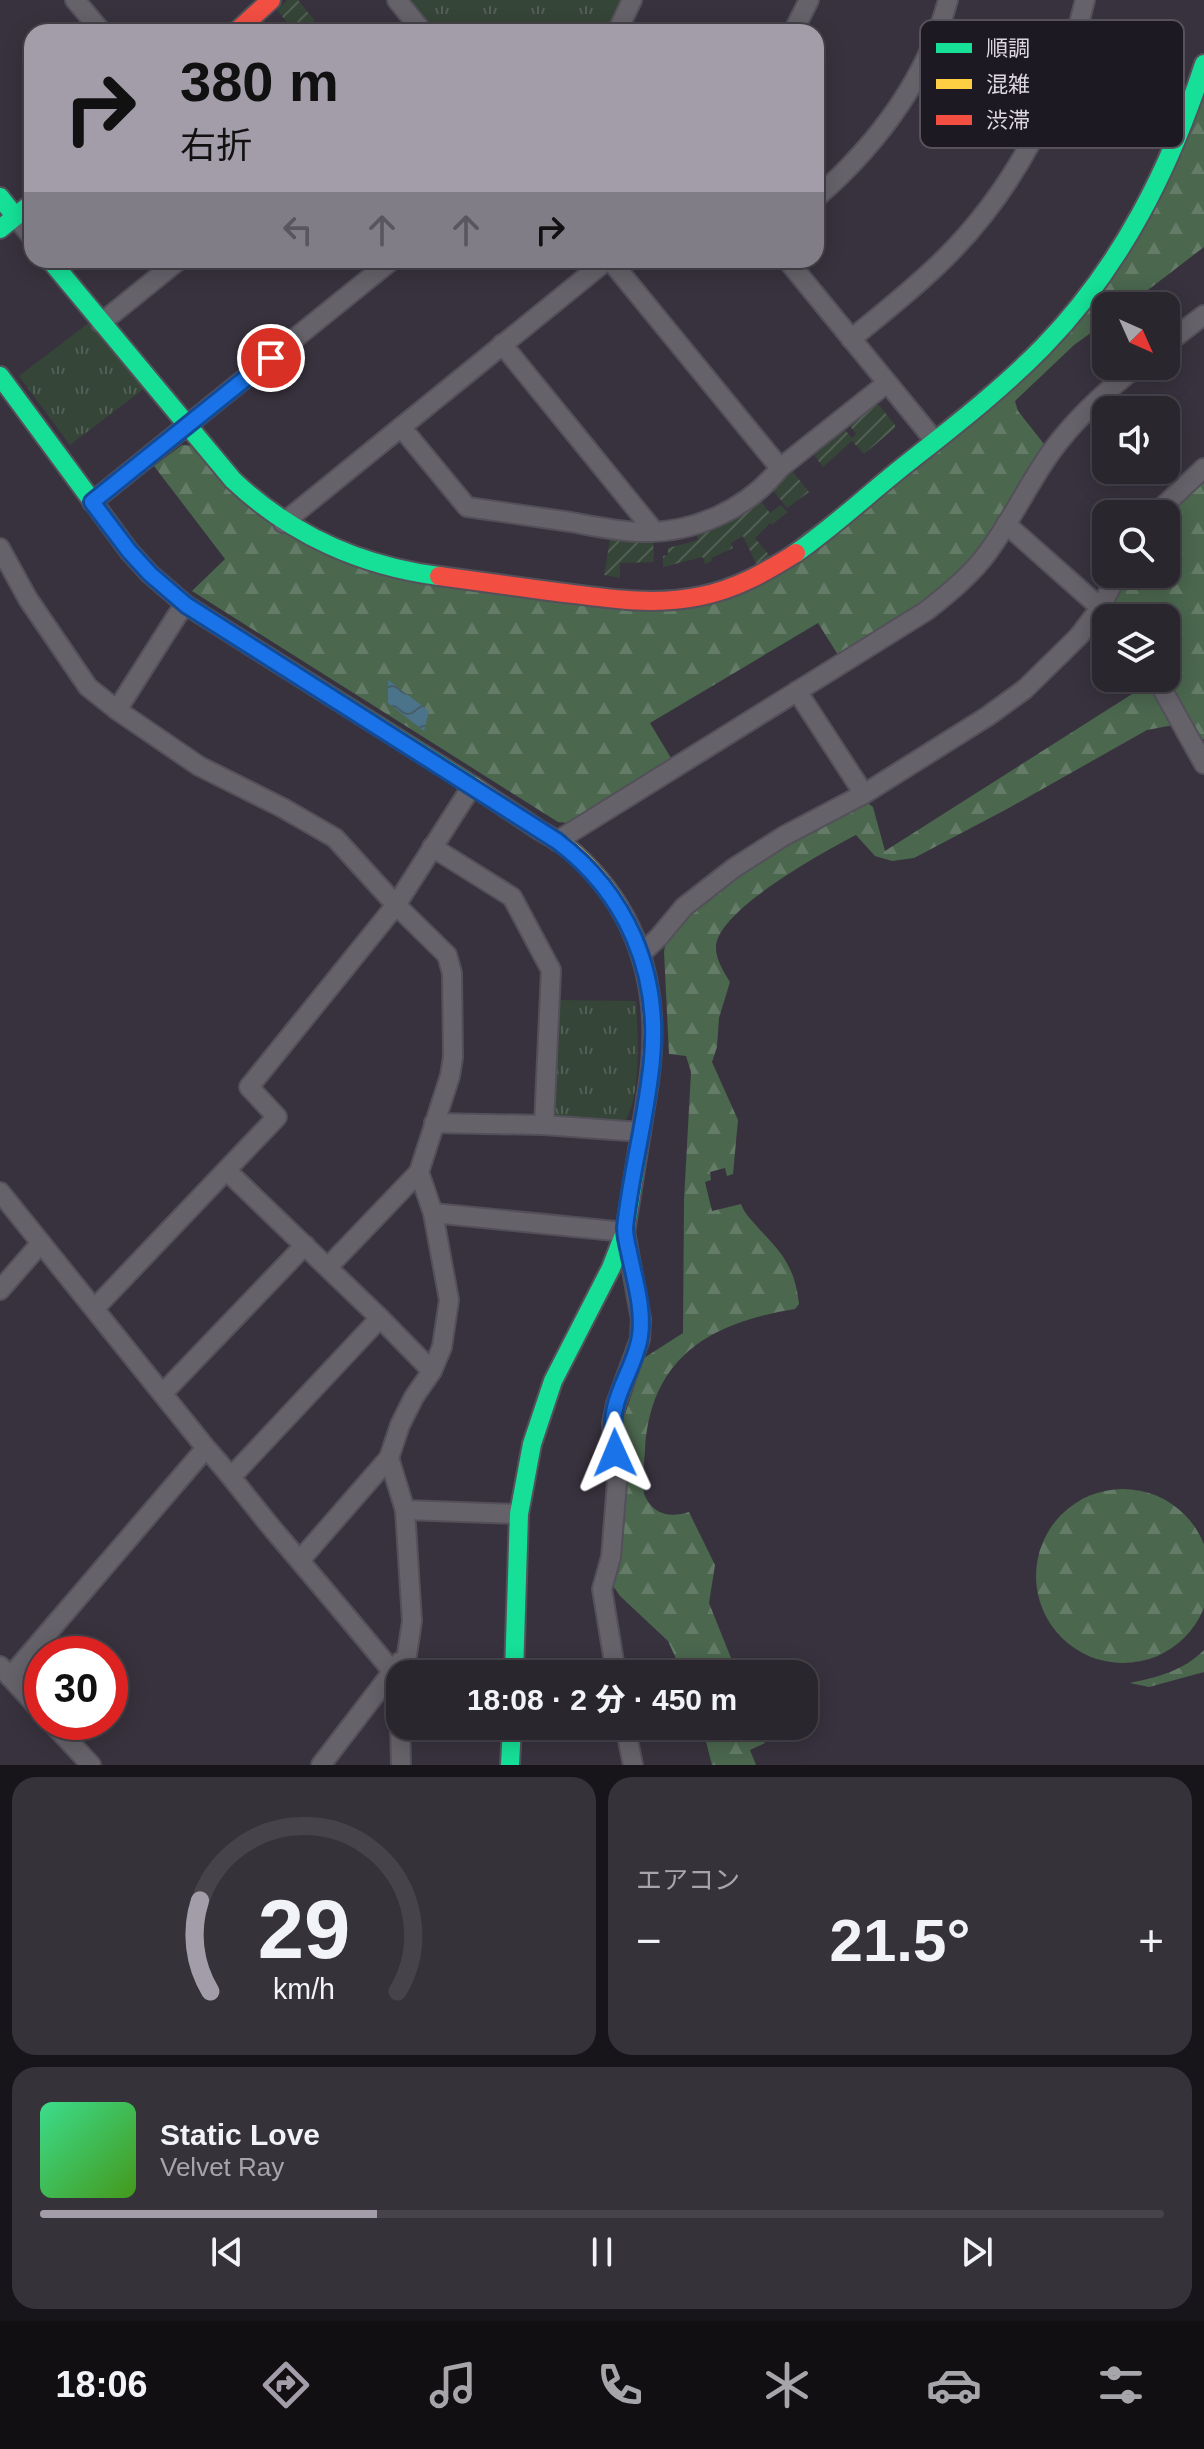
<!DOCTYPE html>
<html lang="ja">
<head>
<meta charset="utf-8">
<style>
	body { margin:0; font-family:Helvetica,"Noto Sans JP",sans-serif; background:#36323a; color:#f1f3f6; height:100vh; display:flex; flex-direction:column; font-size:30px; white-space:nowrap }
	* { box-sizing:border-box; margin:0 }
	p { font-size:26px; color:#a5a5aa }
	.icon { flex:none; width:44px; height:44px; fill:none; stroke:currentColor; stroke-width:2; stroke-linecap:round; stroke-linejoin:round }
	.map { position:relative; height:1765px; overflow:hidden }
	.panel { display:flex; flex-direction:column; gap:12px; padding:12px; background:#171519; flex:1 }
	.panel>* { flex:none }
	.banner { position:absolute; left:24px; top:24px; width:800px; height:244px; border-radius:24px; box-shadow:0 4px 20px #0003,0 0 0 2px #46434a; background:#a29da9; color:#111; overflow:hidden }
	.needle { width:52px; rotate:135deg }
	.controls { position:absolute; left:1092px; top:292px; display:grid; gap:16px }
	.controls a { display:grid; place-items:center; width:88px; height:88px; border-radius:16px; background:#2a262e; box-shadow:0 4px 20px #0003,0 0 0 2px #46434a; font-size:40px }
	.speed { position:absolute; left:24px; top:1636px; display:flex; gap:16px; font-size:40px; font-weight:700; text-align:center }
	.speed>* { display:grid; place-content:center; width:104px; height:104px; border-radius:50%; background:#2a262e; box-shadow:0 4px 20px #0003,0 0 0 2px #46434a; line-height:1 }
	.speed .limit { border:12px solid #d22; background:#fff; color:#111 }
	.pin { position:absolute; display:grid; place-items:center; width:68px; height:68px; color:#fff; margin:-34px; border:4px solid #fff; border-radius:50%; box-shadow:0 2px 8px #0007 }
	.me { position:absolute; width:88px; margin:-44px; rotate:359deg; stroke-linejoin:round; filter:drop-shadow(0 0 6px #0008) }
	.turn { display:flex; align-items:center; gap:28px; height:168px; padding:0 24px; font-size:36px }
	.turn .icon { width:104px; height:104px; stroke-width:2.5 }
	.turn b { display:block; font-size:56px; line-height:68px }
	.lanes { display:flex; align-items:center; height:76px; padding:0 24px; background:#0003; justify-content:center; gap:40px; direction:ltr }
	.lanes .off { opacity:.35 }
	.big { font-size:60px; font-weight:800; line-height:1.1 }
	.panel .tile { flex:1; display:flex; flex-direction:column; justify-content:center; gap:12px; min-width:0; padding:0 28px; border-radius:24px; background:#36323a }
	.panel .dial { align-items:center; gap:0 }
	.dial svg { height:208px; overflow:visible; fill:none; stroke:#46434a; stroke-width:7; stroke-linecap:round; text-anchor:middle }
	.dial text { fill:#f1f3f6; stroke:none }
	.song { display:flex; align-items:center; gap:24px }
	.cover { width:96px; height:96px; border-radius:12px; background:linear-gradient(135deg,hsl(150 70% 55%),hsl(100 70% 35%)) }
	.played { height:8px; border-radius:4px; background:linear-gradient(90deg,#a29da9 30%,#46434a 30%) }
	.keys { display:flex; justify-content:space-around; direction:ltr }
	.heat { display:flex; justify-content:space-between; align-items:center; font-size:44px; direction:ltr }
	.panel .tiles { flex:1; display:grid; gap:12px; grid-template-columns:1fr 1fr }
	.tile:last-child { grid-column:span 2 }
	.trip { position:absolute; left:386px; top:1660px; width:432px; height:80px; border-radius:24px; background:#2a262e; box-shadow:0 4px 20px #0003,0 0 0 2px #46434a; font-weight:800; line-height:80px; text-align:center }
	.tabs { display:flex; height:128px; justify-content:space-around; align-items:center; background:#110f12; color:#a5a5aa }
	.tabs .icon { width:56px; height:56px }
	.tabs .on { color:#a29da9 }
	.tabs b { font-size:36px; color:#f1f3f6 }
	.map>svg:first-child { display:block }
	.forest { fill:url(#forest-firs) }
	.park { fill:url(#park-tufts) }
	.garden { fill:url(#garden-furrows) }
	.water { fill:url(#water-waves) }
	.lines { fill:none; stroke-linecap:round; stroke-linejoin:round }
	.street-casing { stroke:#54505a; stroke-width:22 }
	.fast-casing { stroke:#54505a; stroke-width:22 }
	.slow-casing { stroke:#54505a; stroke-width:22 }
	.jam-casing { stroke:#54505a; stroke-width:22 }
	.street { stroke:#66626a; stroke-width:18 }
	.fast { stroke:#16e098; stroke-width:18 }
	.slow { stroke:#ffcf43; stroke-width:18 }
	.jam { stroke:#f24e42; stroke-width:18 }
	.route-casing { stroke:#114b97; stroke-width:20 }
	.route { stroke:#1a73e8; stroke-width:14 }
	.key { fill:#1d1922; stroke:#56525c; stroke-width:2 }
	.key-label { font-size:22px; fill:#dbd6e2 }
</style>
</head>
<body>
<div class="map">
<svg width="1204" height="1765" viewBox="0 0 1204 1765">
	<defs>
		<pattern id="forest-firs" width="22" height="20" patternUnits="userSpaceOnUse" patternTransform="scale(2)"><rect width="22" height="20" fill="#4b674e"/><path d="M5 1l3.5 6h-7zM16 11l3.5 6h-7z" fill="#647c67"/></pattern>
		<pattern id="park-tufts" width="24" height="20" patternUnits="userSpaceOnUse" patternTransform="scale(2)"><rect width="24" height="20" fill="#354537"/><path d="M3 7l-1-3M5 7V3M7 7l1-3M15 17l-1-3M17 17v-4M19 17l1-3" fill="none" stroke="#525f54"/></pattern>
		<pattern id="garden-furrows" width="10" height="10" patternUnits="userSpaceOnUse" patternTransform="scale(2)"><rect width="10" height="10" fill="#354537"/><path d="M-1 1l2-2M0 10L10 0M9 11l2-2" fill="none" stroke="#525f54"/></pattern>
		<pattern id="water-waves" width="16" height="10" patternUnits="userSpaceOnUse" patternTransform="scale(2)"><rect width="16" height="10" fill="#4b748a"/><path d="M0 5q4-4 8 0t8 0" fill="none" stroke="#475d6a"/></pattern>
	</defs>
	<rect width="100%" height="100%" fill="#38323e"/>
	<g class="forest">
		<path d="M 1204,91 L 1204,247 L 1127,306 L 1106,306 L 1106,322 L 1074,345 L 1015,401 L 1018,411 L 1044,444 C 1021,482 1001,525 972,558 C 935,600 884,626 838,655 L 818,623 L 650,723 L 671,758 L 568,823 L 558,822 L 192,591 L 225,559 L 154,466 L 182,445 L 195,446 L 338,557 L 713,602 L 1060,340 Z"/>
		<polygon points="1204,479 1204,739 1199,743 1166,678 1166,618 1120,618 1111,606 1127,574 1166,574 1166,515"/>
		<path d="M 1151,682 L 1174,725 L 1147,730 L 1007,809 L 914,858 L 892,861 L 875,856 L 856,835 C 825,851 715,911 716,948 C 716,960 724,972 730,982 L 719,1018 L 717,1047 L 712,1062 L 738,1120 L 733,1174 L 727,1176 L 725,1168 L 710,1172 L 711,1180 L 705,1182 L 712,1211 L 741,1204 C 745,1215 753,1221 760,1230 C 784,1255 795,1269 799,1304 L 795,1309 C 709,1323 650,1358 645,1451 C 644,1465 642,1480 644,1494 C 653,1515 669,1518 689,1512 L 715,1565 L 709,1603 L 731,1658 L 720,1663 L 726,1674 L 683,1674 L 668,1641 L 620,1596 L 611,1583 L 625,1497 L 623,1420 L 644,1358 L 683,1333 L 684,1200 L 691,1072 L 686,1056 L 669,1054 L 664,952 L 665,946 L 683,921 L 701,903 L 738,875 L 786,845 L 866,802 L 873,807 L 885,851 Z"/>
		<circle cx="1123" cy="1576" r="87"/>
		<path d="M 1204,1650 L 1204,1672 L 1149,1687 L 1130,1683 C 1158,1677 1183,1671 1204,1650 Z"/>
		<polygon points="702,1726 755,1726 765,1743 750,1750 756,1765 712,1765"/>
	</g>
	<g class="park">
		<polygon points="411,0 623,0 606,32 437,32"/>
		<polygon points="90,322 145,388 70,445 19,376"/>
		<path d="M 556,1000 L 636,1001 C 638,1030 642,1102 623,1123 L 559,1120 L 552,1114 Z"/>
	</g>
	<g class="garden">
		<polygon points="287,0 298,0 315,21 301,32 295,32 277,10"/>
		<polygon points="876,405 879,405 895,425 895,428 864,454 852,441 823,467 814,455 845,430 852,438 856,434 850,426"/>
		<polygon points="793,472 809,492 787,508 772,489"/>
		<polygon points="759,499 770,513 781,505 787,512 772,525 770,523 755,538 774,561 759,570 743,536 731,543 733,548 711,558 712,561 705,564 703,557 663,567 663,556 668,555 668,548 698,540 696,530"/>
		<polygon points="611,534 653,537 654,562 620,563 620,578 604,575"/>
	</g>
	<polygon class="water" points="388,680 429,711 424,731 388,703"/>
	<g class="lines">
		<defs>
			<g id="street">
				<polyline points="75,0 102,32"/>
				<polyline points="397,0 423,32"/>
				<polyline points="617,32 632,0"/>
				<polyline points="793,32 809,0"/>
				<path d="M 816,198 C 878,144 926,80 948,0"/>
				<polyline points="15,216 32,237"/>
				<polyline points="610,260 780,468"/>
				<polyline points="787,260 935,441"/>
				<polyline points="101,323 179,260"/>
				<path d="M 851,339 C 883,313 915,288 944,259 C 1015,189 1062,97 1085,0"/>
				<polyline points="502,344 654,531"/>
				<polyline points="1166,344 1204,315"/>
				<path d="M 401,427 L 467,507 C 502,512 537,517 571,522 C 593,526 616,531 639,532 C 692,534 747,510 780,468 L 887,383"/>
				<polyline points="92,502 392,260"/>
				<polyline points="1155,514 1204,468"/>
				<polyline points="283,523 607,260"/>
				<polyline points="1006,524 1112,618"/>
				<polyline points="0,548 28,599 88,687 117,710 199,766 283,808 335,838 396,905 447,955 452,973 453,1057 450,1076 419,1172 328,1267"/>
				<polyline points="1156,678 1204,764"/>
				<polyline points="797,691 864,794"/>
				<polyline points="117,710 178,614 186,605"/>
				<path d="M 557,841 L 926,611 C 946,595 965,580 981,561 C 1008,528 1026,487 1051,452 C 1076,418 1104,392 1138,366"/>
				<polyline points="432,847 512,897 551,970 544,1125"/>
				<polyline points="642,953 659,937 684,907 734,868 784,836 864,794 988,716 1025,689 1079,636 1101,607 1118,574"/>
				<polyline points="434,1123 544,1125 641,1132"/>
				<polyline points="227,1171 380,1318 432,1371"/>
				<path d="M 0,1192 L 206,1448 C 232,1476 253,1506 277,1534 C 316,1580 355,1626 393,1672"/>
				<polyline points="433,1213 625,1232 641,1319 640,1339 616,1404 612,1423 617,1483 611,1557 602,1589 616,1674"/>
				<polyline points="0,1290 41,1243"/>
				<polyline points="95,1308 277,1117 249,1087 396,905 472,786"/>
				<polyline points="163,1393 305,1245"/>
				<polyline points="389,1458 405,1510 412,1621 404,1674"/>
				<polyline points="232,1476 380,1318"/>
				<polyline points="405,1510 519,1514"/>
				<polyline points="301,1559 389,1458 400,1425 414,1397 432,1371 442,1347 449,1300 433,1213 419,1172"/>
				<polyline points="0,1666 42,1712"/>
				<polyline points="514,1674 535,1674"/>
				<polyline points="10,1677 206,1448"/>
				<polyline points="400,1709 400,1717"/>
				<polyline points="51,1722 91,1765"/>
				<polyline points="400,1726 401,1765"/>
				<polyline points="625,1726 633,1765"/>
				<polyline points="321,1765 400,1662"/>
			</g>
			<g id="fast">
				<polyline points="0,197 15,216"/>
				<polyline points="0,229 32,203"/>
				<path d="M 50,260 L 233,480 C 290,534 361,566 439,576"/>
				<polyline points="0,376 129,551 150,574 186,605 473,786"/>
				<path d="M 796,553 C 832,528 865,497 900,469 C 949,430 999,392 1043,347 C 1121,267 1170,169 1204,64"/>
				<polyline points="514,1674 519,1514 532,1444 553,1381 611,1268 625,1232 648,1088"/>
				<polyline points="510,1765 512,1726"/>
			</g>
			<path id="slow" d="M 473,786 C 495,801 517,815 539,830 C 551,837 564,844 575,854 C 644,917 662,998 648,1088"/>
			<g id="jam">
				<polyline points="236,32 271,0"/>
				<path d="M 439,576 C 476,581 512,586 549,591 C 599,597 651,607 701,596 C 736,589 766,572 796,553"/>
			</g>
		</defs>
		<use href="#street" class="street-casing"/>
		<use href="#fast" class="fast-casing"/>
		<use href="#slow" class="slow-casing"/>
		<use href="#jam" class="jam-casing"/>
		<use href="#street" class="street"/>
		<use href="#fast" class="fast"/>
		<use href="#slow" class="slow"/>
		<use href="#jam" class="jam"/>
	</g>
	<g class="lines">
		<defs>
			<path id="route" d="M 271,358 L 92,502 L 129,551 L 150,574 L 186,605 L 557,841 C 627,894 660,972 652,1059 C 647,1116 631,1171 625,1228 C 625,1236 627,1244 629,1252 C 634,1278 644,1308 640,1336 C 637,1359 622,1381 616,1404 C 611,1421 613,1436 615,1453"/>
		</defs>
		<use href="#route" class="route-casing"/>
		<use href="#route" class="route"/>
	</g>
	<rect x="920" y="20" width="264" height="128" rx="12" class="key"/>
	<rect x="936" y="43" width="36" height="10" fill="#16e098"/>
	<rect x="936" y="79" width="36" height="10" fill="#ffcf43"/>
	<rect x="936" y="115" width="36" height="10" fill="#f24e42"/>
	<g class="key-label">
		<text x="986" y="56">順調</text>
		<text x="986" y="92">混雑</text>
		<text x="986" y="128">渋滞</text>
	</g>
</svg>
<div class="controls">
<a><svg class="needle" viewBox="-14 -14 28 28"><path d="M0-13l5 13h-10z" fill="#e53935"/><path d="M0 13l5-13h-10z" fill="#a5a5aa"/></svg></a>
<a><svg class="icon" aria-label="sound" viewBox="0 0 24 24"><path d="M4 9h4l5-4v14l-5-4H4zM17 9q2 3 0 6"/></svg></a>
<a><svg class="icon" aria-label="search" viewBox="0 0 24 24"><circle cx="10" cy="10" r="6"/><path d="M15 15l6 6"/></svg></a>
<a><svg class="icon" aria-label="layers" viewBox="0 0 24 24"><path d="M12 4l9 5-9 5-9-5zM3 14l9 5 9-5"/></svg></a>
</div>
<div class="speed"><div class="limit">30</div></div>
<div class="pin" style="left:271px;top:358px;background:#d93025"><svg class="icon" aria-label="arrive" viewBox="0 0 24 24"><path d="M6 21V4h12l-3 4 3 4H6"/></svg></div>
<svg class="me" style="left:615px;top:1453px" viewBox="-20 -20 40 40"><path d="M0-17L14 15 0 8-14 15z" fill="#1a73e8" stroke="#fff" stroke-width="4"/></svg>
<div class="trip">18:08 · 2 分 · 450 m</div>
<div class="banner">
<div class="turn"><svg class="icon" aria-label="right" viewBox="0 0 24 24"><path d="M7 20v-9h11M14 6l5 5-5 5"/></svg><div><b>380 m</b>右折</div></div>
<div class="lanes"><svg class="icon off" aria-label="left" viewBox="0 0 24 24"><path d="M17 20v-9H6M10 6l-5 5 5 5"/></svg><svg class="icon off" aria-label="ahead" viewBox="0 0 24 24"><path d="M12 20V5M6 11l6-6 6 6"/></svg><svg class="icon off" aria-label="ahead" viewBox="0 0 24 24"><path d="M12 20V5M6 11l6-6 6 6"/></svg><svg class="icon" aria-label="right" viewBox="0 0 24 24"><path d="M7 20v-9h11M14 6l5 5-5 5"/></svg></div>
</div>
</div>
<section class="panel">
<div class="tiles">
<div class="tile dial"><svg viewBox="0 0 100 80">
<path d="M14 69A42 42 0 1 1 86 69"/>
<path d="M14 69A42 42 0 0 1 10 34" stroke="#a29da9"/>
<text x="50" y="56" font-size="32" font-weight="700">29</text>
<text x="50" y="72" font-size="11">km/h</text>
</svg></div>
<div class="tile"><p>エアコン</p>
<div class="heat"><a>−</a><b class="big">21.5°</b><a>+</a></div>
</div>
<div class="tile">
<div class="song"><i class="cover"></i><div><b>Static Love</b><p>Velvet Ray</p></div></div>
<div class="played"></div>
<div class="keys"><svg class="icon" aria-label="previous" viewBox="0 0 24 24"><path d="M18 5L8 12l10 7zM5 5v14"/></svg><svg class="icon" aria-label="pause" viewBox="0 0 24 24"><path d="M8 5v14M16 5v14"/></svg><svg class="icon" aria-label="next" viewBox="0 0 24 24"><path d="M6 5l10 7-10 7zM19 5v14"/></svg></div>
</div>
</div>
</section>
<nav class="tabs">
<b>18:06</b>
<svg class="icon on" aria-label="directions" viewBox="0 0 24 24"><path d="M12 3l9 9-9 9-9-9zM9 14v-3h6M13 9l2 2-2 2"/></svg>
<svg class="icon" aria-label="music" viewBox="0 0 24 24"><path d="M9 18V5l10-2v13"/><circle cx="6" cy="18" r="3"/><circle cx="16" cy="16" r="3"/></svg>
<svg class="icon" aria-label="phone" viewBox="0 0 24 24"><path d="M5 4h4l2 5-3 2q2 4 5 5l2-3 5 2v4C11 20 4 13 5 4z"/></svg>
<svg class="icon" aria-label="climate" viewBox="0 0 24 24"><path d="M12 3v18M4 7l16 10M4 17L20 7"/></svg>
<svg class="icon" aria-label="car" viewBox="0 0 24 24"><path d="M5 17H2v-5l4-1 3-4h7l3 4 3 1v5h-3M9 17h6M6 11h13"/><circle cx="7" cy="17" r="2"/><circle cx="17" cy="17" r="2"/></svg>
<svg class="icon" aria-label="filters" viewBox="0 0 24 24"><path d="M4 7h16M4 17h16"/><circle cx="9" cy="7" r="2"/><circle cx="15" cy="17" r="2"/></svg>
</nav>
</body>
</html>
